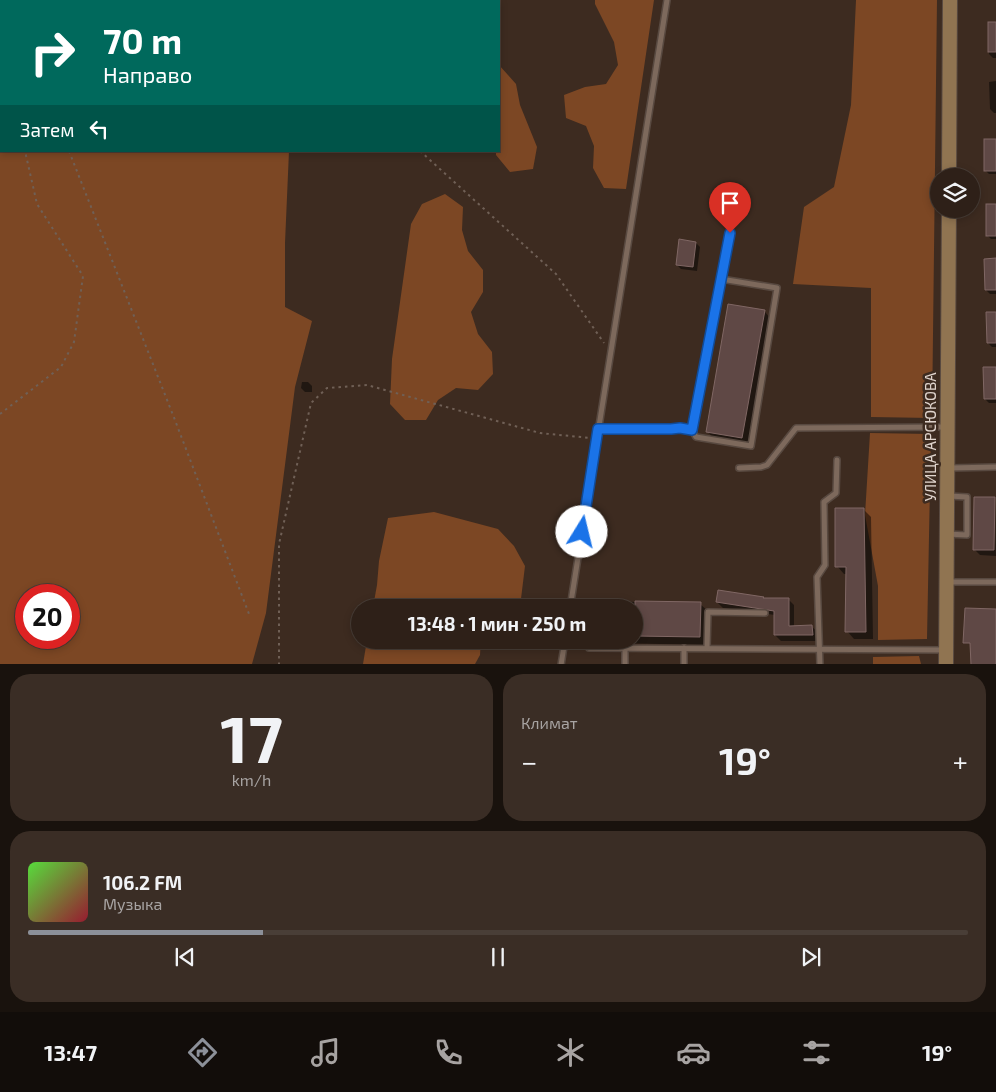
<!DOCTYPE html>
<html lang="ru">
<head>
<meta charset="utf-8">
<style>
	body { margin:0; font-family:"Exo 2",sans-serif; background:#3a2d25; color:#f1f3f6; height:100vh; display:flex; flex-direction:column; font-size:19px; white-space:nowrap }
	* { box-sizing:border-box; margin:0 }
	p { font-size:16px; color:#a7a3a2 }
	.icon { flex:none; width:28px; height:28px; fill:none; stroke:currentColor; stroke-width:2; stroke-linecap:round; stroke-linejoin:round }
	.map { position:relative; height:664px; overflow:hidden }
	.drawer { display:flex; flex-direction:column; gap:10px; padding:10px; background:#19120d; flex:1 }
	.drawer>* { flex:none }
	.top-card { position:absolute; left:0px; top:0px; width:500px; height:152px; box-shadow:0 2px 8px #0003,0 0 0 1px #493e37; background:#00695c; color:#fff; overflow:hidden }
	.buttons { position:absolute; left:930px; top:168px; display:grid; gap:10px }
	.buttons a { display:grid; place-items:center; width:50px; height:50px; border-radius:50%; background:#2e2018; box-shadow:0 2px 8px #0003,0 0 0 1px #493e37; font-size:25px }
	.speed { position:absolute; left:15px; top:584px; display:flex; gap:10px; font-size:25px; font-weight:700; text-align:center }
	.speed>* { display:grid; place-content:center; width:65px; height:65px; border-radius:50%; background:#2e2018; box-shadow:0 2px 8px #0003,0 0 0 1px #493e37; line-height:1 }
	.speed .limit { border:8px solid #d22; background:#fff; color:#111 }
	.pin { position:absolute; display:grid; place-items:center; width:42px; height:42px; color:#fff; margin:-51px -21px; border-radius:50% 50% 50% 0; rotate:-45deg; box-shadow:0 0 5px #0007 }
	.pin .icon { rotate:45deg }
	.me { position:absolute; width:55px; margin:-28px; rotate:9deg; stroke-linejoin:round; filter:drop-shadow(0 0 4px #0008) }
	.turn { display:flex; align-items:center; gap:18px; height:105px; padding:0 20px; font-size:22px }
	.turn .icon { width:65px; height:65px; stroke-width:2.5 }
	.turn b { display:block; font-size:35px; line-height:42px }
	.then { display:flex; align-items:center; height:48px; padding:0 20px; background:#0003; gap:10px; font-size:19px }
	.big { font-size:38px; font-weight:700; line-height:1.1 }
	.drawer .card { flex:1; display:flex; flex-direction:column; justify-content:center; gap:8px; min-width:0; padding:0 18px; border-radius:20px; background:#3a2d25 }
	.drawer .dial { align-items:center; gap:0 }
	.dial b { font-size:65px; line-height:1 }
	.song { display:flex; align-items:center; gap:15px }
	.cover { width:60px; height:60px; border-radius:8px; background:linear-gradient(135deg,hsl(110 70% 55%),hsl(350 70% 35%)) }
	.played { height:5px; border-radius:2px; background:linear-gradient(90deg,#8c9099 25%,#493e37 25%) }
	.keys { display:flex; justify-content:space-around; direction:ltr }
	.heat { display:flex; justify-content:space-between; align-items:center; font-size:28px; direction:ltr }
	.drawer .tiles { flex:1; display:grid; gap:10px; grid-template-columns:1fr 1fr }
	.card:last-child { grid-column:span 2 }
	.trip { position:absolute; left:351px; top:599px; width:292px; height:50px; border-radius:25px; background:#2e2018; box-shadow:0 2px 8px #0003,0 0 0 1px #493e37; font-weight:700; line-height:50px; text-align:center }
	.tabs { display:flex; height:80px; justify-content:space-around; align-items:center; background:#120d0a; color:#a7a3a2 }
	.tabs .icon { width:35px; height:35px }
	.tabs .selected { color:#8c9099 }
	.tabs b { font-size:22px; color:#f1f3f6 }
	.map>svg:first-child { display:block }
	.green { fill:#7c4724; fill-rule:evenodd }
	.shadow { fill:#0007 }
	.building { fill:#5f4845; stroke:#806764 }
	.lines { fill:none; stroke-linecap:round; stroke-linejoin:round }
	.lane-casing { stroke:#584940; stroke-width:8 }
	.secondary-casing { stroke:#584940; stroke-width:16 }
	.path { stroke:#706056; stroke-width:2; stroke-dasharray:2.5 4; stroke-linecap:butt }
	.lane { stroke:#7d695c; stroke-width:5 }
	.secondary { stroke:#907451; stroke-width:14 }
	.route-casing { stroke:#114b97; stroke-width:12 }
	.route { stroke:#1a73e8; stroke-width:9 }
	.labels { text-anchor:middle; stroke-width:5; stroke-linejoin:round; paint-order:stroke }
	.street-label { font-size:15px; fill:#e0d4cd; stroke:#3d2b20 }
</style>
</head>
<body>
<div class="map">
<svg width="996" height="665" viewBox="0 0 996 665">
	<rect width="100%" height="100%" fill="#3d2b20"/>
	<g class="green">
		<path d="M 0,0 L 49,1 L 1,1 L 1,151 L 289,151 L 285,243 L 285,307 L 312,321 L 295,387 L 266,613 L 252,664 L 0,664 ZM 26,595 L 69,595 L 69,638 L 26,638 Z"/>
		<polygon points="595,0 654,0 626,189 604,188 593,168 594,146 586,126 566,118 564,95 585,87 606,84 618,65 614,42 595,4"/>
		<polygon points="856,0 937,0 932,418 871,417 871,288 793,284 804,207 834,187 851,105"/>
		<polygon points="499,65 516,84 520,105 537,147 533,169 510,172 496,155 496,151 499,151"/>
		<polygon points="445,194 463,207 462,230 468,251 483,270 483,292 471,312 478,334 492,352 493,374 478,390 456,388 438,400 426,420 405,420 390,404 392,359 411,224 422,204"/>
		<polygon points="870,433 931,434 927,639 878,640 878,586 865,515"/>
		<polygon points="434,512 498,529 514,546 525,566 520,607 373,607 377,585 379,561 388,518"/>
		<polygon points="367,640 481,640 480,655 475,664 363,664"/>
		<polygon points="919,656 921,664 873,664 873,657"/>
	</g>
	<g class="shadow">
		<polygon points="218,0 257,0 257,1"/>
		<polygon points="268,0 313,0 267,1"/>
		<polygon points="989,24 996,24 996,58 993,58 989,54"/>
		<polygon points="996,81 996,113 994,113 990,109 989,82"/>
		<polygon points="996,140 996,174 989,174 985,170"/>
		<polygon points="996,205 996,239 991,239 987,235"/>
		<polygon points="696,243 700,247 697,271 681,269 677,265"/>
		<polygon points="996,260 996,294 990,294 986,290"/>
		<polygon points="764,311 772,320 751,446 715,440 707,431"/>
		<polygon points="996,313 996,347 992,347 988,343"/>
		<polygon points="996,368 996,403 989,403 985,399"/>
		<polygon points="302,382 308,382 312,386 312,392 305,392 301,388"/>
		<polygon points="995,498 996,556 980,555 974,549"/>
		<polygon points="863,509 871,517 873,639 854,639 847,631 847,574 844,574 837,566"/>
		<polygon points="763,598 765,600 788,599 794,605 794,627 812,627 818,632 818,641 781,641 775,635 775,615 723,608 717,602"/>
		<polygon points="604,601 700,604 709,612 708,645 612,643 609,640 635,640 635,608 604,608"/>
	</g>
	<g class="building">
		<rect x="988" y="22" width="8" height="30"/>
		<rect x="984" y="139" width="12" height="32"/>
		<rect x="986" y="204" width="10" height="32"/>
		<polygon points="679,239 696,242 693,267 676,265"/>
		<polygon points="996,258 996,290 985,290 984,259"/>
		<polygon points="728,304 765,310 742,438 706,432"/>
		<polygon points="986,312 996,312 996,343 987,343"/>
		<polygon points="983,367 996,367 996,399 984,399"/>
		<polygon points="974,497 995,497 994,550 973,550"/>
		<polygon points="835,508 864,508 866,632 845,632 846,567 835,567"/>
		<polygon points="718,590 764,597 763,598 789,598 789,626 812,625 813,635 774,635 774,611 716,602"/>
		<polygon points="635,601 701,602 700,637 635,636"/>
		<polygon points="965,608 996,609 996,665 971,665 970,643 963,643"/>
	</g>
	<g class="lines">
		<defs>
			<g id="lane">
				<polyline points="598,429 671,429 680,428 692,430 730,233"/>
				<polyline points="692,430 696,437 751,446 777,288 721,279"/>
				<polyline points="739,468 761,467 767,465 796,428 946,427"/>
				<polyline points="950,468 996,467"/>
				<polyline points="947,534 967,535 967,497 949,496"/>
				<polyline points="949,582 996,582"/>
				<polyline points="570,608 667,0"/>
				<polyline points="589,648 946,650"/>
				<polyline points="625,648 625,665"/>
				<polyline points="707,648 708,612 765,613"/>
				<polyline points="561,665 565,640"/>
				<polyline points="684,665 684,648"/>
				<polyline points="820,665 817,577 825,565 824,502 836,493 837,460"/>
			</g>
			<g id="secondary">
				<polyline points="949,176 950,0"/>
				<polyline points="946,665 949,209"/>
			</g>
		</defs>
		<use href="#lane" class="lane-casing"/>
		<use href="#secondary" class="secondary-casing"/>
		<g class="path">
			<polyline points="10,0 10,1"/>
			<polyline points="0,35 1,41"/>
			<polyline points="69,151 173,415 249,614"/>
			<polyline points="420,151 556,274 604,343"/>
			<polyline points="0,414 61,367 74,342 83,276 37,204 25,151"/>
			<polyline points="279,665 279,544 311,403 327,388 367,385 540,433 590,438"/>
		</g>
		<use href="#lane" class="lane"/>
		<use href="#secondary" class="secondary"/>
	</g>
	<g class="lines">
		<defs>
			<polyline id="route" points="582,532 598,429 671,429 680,428 692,430 730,233"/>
		</defs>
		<use href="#route" class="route-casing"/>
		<use href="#route" class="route"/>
	</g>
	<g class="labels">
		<g class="street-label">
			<text transform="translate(931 437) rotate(-90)" y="5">УЛИЦА АРСЮКОВА</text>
		</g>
	</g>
</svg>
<div class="buttons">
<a><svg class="icon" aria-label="layers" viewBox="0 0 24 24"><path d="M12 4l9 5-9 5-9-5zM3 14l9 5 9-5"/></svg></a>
</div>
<div class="speed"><div class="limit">20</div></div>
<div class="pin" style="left:730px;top:233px;background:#d93025"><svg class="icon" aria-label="arrive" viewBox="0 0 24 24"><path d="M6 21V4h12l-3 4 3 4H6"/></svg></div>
<svg class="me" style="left:582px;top:532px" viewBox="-20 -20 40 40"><circle r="19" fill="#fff"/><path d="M0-13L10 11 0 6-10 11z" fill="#1a73e8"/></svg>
<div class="trip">13:48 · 1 мин · 250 m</div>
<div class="top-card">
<div class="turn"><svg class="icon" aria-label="right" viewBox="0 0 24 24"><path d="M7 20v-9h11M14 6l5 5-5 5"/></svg><div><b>70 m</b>Направо</div></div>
<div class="then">Затем<svg class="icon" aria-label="left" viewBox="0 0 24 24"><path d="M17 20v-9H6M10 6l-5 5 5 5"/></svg></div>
</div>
</div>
<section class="drawer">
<div class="tiles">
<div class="card dial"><b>17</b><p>km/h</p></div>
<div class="card"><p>Климат</p>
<div class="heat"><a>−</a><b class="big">19°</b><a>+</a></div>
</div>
<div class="card">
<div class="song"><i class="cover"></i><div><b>106.2 FM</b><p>Музыка</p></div></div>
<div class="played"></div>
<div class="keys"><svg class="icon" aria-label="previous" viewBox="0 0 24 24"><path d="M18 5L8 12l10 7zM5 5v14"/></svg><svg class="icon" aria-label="pause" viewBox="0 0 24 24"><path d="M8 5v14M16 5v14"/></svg><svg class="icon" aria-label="next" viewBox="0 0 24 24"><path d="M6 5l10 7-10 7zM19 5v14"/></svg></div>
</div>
</div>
</section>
<nav class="tabs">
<b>13:47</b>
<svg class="icon selected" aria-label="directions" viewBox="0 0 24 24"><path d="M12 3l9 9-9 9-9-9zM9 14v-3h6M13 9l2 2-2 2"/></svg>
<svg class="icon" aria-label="music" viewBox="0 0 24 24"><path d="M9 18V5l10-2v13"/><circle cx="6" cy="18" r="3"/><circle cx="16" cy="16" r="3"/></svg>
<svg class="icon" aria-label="phone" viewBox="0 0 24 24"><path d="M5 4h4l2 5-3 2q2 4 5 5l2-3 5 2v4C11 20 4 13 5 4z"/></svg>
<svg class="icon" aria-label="climate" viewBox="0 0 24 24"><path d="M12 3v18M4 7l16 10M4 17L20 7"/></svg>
<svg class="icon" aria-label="car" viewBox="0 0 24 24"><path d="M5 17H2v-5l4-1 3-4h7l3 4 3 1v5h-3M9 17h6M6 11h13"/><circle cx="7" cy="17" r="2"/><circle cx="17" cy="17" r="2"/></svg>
<svg class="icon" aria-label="filters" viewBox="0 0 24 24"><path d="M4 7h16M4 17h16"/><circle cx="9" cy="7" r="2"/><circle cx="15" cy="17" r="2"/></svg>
<b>19°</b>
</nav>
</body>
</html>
